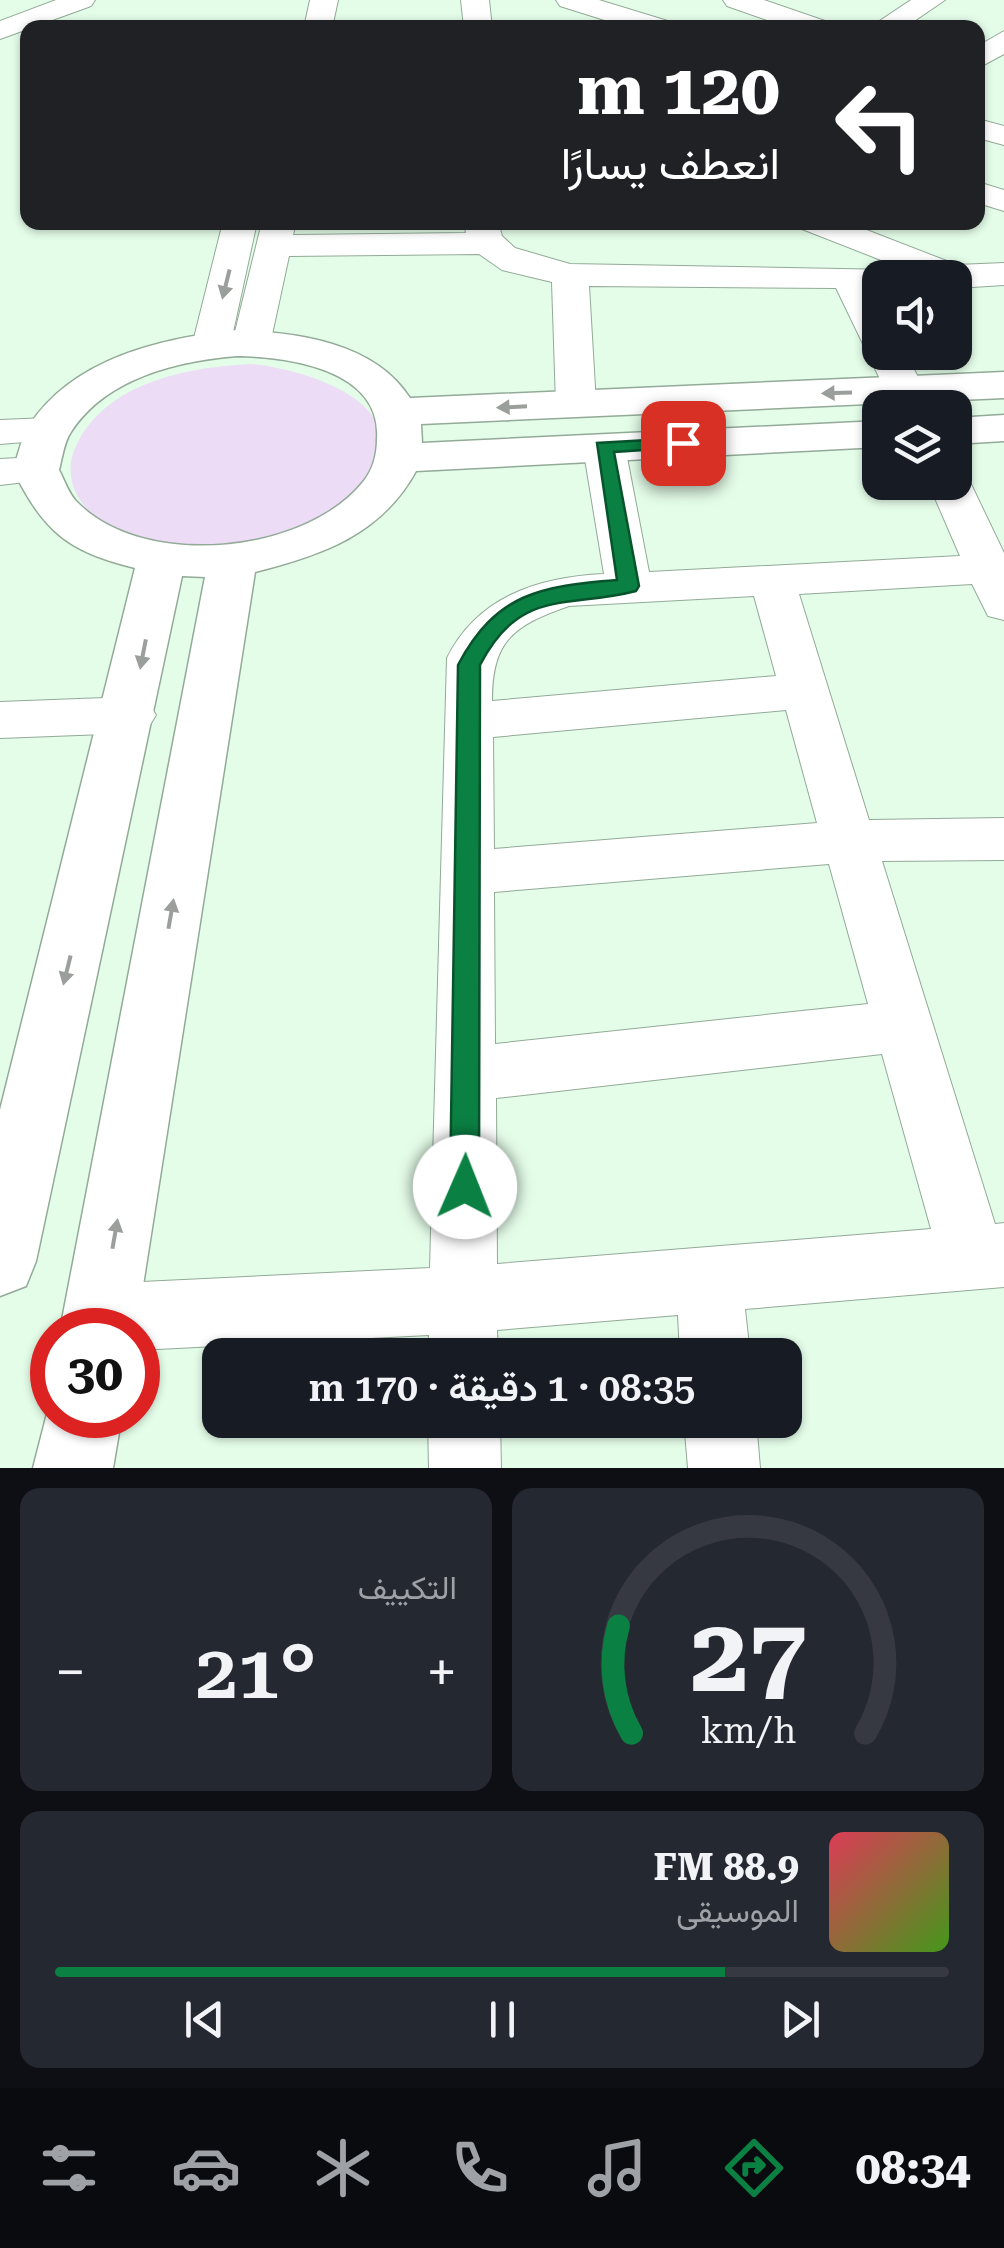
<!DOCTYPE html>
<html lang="ar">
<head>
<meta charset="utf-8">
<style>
	body { margin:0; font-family:"Roboto Serif",Vazirmatn,serif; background:#242831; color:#f1f3f6; direction:rtl; height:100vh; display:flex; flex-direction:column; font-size:38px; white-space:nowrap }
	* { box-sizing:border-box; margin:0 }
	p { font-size:32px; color:#9ea1a6 }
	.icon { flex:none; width:55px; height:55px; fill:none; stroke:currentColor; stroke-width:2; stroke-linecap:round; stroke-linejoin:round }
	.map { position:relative; height:1468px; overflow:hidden; direction:ltr }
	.drawer { display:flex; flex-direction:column; gap:20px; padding:20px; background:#0d0f14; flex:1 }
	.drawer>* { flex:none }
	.guide { position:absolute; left:20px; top:20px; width:965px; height:210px; border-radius:20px; box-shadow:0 2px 8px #0004; direction:rtl; background:#202124; color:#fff; overflow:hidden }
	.tools { position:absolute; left:862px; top:260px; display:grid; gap:20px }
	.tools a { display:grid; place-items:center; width:110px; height:110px; border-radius:20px; background:#171b24; box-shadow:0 2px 8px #0004; font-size:50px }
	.speed { position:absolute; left:30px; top:1308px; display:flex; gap:20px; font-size:50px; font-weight:700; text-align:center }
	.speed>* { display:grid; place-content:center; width:130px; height:130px; border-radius:50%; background:#171b24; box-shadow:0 2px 8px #0004; line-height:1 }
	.speed .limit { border:15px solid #d22; background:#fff; color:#111 }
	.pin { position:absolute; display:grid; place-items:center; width:85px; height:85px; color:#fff; margin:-42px; border-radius:20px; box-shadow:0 5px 15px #0006 }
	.me { position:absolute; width:110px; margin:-55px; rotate:1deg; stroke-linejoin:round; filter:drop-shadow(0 0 8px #0008) }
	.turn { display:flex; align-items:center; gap:35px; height:210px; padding:0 40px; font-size:45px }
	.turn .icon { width:130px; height:130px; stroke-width:2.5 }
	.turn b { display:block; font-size:70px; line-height:85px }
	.big { font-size:75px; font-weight:600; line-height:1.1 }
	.drawer .tile { flex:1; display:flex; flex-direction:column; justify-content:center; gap:15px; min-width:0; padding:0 35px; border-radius:20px; background:#242831 }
	.drawer .dial { align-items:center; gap:0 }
	.dial svg { height:260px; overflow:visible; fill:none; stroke:#363941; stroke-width:7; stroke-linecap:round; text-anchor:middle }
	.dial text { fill:#f1f3f6; stroke:none }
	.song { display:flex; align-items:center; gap:30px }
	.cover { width:120px; height:120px; border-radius:15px; background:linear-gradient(135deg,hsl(350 70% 55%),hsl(100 70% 35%)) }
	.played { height:10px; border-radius:5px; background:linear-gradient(90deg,#0b8043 75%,#363941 75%) }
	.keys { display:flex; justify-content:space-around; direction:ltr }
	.heat { display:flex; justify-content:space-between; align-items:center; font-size:55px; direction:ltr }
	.drawer .tiles { flex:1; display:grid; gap:20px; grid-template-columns:1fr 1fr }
	.tile:last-child { grid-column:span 2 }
	.trip { position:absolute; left:202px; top:1338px; width:600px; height:100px; border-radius:20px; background:#171b24; box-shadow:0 2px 8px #0004; font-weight:600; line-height:100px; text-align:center; direction:rtl }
	.menu { display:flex; height:160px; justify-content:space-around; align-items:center; background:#090b0e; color:#9ea1a6 }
	.menu .icon { width:70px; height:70px }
	.menu .active { color:#0b8043 }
	.menu b { font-size:45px; color:#f1f3f6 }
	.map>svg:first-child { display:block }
	.green { fill:#ecdcf5 }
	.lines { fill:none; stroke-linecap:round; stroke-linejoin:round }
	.minor-casing { stroke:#92aa97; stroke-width:2 }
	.tertiary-casing { stroke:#92aa97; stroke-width:3 }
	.minor { fill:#fff; fill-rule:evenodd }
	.tertiary { fill:#fff; fill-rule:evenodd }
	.oneway { fill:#9b9f9c }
	.route { fill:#0b8043; stroke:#07532c; stroke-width:2.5 }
</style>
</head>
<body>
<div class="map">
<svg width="1004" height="1468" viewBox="0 0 1004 1468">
	<rect width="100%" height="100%" fill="#e4fde9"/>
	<path class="green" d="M 252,364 C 305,369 423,404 368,482 C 322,546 216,560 146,540 C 119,532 94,523 78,497 C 69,482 68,461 76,446 C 106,382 188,367 252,364 Z"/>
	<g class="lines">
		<defs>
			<g id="minor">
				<polygon points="56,0 95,0 91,6 0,39 0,21"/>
				<polygon points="310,0 338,0 332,28 304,28"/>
				<polygon points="461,0 489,0 492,28 464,28"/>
				<polygon points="556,0 599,0 671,22 675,28 630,28 560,6"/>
				<polygon points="723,0 764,0 828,22 832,28 790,28 727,6"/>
				<polygon points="911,0 945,0 904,28 869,28"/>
				<polygon points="1004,31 1004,54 978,68 978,46"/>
				<polygon points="978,119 1004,126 1004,145 978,138"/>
				<polygon points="978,182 1004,190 1004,211 978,203"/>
				<polygon points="223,222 257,222 230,346 224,354 198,354 192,346"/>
				<polygon points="262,222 296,222 293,235 466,233 464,222 498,222 502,236 515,248 570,264 893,270 898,278 880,278 880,289 872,289 880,304 880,352 905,352 934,408 894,408 836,288 589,286 596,404 590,412 562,412 556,404 552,282 502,270 479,254 289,256 270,344 264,352 238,352 232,344"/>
				<polygon points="797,222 846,222 957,265 1004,263 1004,285 956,288 955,278 905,278 909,271 802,229"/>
				<polygon points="48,418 62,421 68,430 62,439 0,444 0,420"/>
				<path d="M 604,435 L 619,438 L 625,447 L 649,572 L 960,556 L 928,482 L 955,482 L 955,471 L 964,473 L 970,482 L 1004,553 L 1004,620 L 988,616 L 972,584 L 799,594 L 869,820 L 1004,818 L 1004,860 L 882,861 L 995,1224 L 1004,1223 L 1004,1287 L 745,1309 L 750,1355 L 680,1355 L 678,1315 L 497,1330 L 498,1355 L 428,1355 L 429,1335 L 138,1350 L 138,1330 L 71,1330 L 66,1318 L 76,1294 L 100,1284 L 430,1268 L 447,658 C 478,596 539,577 604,574 L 583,447 L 589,438 ZM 754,596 L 776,676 L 492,701 C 492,640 514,625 569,606 ZM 786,710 L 817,823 L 494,849 L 493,737 ZM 829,864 L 868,1004 L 495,1044 L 494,892 ZM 882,1054 L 931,1229 L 497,1264 L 496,1098 Z"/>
				<polygon points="36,457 51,461 57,470 51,479 0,485 0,459"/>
				<polygon points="131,697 148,702 156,715 148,728 131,733 0,738 0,702"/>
				<polygon points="428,1420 500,1420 501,1468 429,1468"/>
				<polygon points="684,1420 756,1420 760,1468 688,1468"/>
			</g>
			<g id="tertiary">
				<path d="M 237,330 C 298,333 374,342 410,398 L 1004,372 L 1004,398 L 421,424 L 422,443 L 880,421 L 880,447 L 416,471 C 381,535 322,555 255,572 L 136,1330 L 60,1330 L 205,577 L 182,576 L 36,1261 L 26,1286 L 0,1296 L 0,1110 L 135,568 C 66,551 44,531 13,470 C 18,456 21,438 29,426 C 73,358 162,338 237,330 ZM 237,356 C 288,357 382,369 377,439 C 377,454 373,470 363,482 C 305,554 145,570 78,503 C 69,495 65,481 59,470 C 62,459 64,442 71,432 C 106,378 177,361 237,356 Z"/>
				<polygon points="1004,415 1004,441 955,444 955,418"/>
				<polygon points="52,1394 52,1415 122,1415 113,1468 33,1468"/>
			</g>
		</defs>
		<use href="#minor" class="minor-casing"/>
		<use href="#tertiary" class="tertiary-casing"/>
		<use href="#minor" class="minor"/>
		<use href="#tertiary" class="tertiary"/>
	</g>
	<defs><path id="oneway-solid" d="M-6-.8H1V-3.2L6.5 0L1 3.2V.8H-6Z" transform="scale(2.5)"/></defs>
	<g class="oneway">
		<use href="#oneway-solid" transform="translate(226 284) rotate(104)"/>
		<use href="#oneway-solid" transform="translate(837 393) rotate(178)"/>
		<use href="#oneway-solid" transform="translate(512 407) rotate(177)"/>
		<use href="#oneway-solid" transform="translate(143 654) rotate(101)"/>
		<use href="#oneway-solid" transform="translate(171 914) rotate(-80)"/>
		<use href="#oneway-solid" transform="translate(67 970) rotate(104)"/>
		<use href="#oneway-solid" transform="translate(115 1234) rotate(-80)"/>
	</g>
	<path class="route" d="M 683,438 L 689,439 L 689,447 L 614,452 L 639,586 L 636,591 C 567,609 520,587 480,665 L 479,1187 L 475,1197 L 465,1201 L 454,1197 L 450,1187 L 458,665 C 496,593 541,586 617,580 L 597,443 Z"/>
</svg>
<div class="tools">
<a><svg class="icon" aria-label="sound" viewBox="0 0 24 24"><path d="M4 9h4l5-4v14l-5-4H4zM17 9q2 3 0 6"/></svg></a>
<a><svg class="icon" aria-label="layers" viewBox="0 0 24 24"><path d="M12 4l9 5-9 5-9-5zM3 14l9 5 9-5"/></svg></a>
</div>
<div class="speed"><div class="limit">30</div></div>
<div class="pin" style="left:683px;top:443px;background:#d93025"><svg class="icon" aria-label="arrive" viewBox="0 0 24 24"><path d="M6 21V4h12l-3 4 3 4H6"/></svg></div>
<svg class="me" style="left:465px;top:1187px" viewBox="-20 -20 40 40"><circle r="19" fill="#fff"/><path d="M0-13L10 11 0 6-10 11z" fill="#0b8043"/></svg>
<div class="trip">08:35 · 1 دقيقة · 170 m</div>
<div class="guide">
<div class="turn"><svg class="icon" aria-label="left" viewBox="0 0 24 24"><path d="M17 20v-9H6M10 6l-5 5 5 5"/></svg><div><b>120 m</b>انعطف يسارًا</div></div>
</div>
</div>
<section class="drawer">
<div class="tiles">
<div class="tile dial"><svg viewBox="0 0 100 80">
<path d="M14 69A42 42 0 1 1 86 69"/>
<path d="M14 69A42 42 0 0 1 10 36" stroke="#0b8043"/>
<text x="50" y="56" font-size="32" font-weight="700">27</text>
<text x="50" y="72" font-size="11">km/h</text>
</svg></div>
<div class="tile"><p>التكييف</p>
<div class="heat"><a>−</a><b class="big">21°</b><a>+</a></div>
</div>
<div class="tile">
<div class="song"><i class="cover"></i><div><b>88.9 FM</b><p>الموسيقى</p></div></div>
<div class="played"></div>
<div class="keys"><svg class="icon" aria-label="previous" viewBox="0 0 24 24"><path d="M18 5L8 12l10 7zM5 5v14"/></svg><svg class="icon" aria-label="pause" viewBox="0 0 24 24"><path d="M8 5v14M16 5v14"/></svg><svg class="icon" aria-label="next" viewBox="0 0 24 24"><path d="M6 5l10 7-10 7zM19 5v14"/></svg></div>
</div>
</div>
</section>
<nav class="menu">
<b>08:34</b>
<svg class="icon active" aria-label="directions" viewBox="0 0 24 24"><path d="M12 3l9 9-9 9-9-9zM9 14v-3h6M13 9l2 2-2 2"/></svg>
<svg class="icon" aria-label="music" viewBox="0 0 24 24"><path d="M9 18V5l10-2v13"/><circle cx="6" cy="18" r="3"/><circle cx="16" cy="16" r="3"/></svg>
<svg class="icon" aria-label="phone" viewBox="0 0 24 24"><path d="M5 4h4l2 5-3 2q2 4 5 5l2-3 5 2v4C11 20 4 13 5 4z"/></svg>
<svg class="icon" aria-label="climate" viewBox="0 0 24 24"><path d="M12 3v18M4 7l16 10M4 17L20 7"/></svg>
<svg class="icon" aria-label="car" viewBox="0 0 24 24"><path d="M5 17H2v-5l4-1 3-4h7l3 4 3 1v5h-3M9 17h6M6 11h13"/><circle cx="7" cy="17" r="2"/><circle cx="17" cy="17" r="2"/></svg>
<svg class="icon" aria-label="filters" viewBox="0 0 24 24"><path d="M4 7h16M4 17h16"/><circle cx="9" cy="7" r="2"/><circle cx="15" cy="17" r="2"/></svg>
</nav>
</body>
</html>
